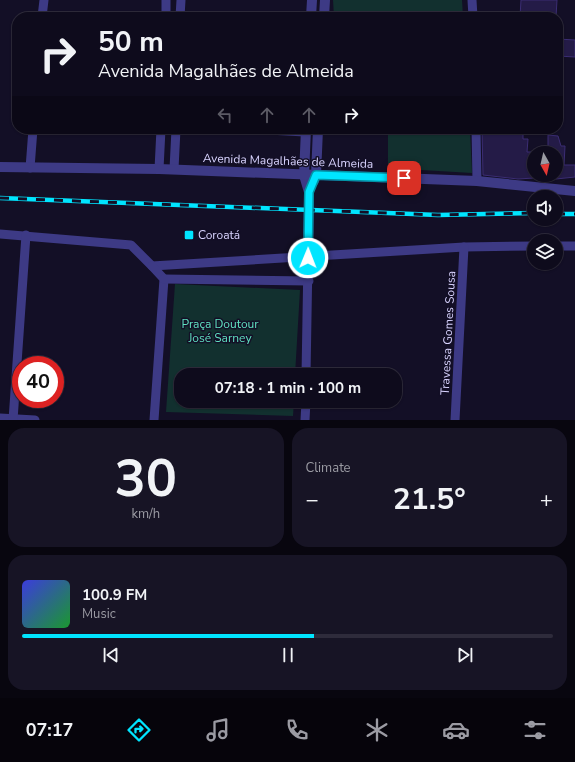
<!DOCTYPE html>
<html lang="en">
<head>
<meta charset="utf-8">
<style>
	body { margin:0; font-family:"Nunito Sans",sans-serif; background:#171425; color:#f1f3f6; height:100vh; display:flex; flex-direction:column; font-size:15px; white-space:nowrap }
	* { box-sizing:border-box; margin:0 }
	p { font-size:13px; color:#9b9ba3 }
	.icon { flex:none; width:22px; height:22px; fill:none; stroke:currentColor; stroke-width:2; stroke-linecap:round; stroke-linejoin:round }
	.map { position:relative; height:420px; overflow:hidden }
	.sheet { display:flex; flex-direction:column; gap:8px; padding:8px; background:#08060f; flex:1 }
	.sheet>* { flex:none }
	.banner { position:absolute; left:12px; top:12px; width:551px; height:122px; border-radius:16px; box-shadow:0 1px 3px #0004,0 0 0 1px #2e2b3b; background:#0e0b1c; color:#f1f3f6; overflow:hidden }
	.needle { width:26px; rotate:172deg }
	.buttons { position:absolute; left:527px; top:146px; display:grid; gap:8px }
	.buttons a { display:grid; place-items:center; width:36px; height:36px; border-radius:50%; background:#0e0b1c; box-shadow:0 1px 3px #0004,0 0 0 1px #2e2b3b; font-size:20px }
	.speed { position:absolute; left:12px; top:356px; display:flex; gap:8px; font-size:20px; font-weight:700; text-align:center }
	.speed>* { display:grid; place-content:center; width:52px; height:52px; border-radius:50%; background:#0e0b1c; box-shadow:0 1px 3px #0004,0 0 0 1px #2e2b3b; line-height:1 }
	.speed .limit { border:6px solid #d22; background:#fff; color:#111 }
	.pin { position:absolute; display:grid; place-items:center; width:34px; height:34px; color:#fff; margin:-17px; border-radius:8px; box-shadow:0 2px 6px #0006 }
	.me { position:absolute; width:44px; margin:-22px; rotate:1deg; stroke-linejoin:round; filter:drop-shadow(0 0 3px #0008) }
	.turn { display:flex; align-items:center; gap:14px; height:84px; padding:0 20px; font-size:18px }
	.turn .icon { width:52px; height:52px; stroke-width:2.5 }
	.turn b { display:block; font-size:28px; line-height:34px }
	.lanes { display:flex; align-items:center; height:38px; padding:0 20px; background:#0003; justify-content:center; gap:20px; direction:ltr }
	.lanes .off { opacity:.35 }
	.big { font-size:30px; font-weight:700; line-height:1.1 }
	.sheet .tile { flex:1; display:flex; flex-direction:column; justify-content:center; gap:6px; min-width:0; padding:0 14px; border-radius:16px; background:#171425 }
	.sheet .dial { align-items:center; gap:0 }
	.dial b { font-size:52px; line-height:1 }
	.song { display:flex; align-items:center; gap:12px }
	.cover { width:48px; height:48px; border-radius:6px; background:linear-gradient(135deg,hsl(240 70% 55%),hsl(130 70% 35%)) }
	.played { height:4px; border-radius:2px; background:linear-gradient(90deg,#00e5ff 55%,#2e2b3b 55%) }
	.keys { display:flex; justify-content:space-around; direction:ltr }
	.heat { display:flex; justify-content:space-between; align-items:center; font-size:22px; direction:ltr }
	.sheet .tiles { flex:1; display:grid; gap:8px; grid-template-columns:1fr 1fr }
	.tile:last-child { grid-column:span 2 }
	.trip { position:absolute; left:174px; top:368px; width:228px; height:40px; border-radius:16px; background:#0e0b1c; box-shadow:0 1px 3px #0004,0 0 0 1px #2e2b3b; font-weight:700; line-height:40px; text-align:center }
	.menu { display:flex; height:64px; justify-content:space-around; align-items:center; background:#06040b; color:#9b9ba3 }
	.menu .icon { width:28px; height:28px }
	.menu .active { color:#00e5ff }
	.menu b { font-size:18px; color:#f1f3f6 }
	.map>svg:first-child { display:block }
	.green { fill:#12302f }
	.building { fill:#241b47; stroke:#3b2d73 }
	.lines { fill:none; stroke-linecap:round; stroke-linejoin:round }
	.minor { stroke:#3d3a85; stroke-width:9 }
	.tertiary { stroke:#3d3a85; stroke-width:10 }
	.rail-casing { stroke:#00e5ff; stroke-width:4.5 }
	.rail { stroke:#130f26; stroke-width:3; stroke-dasharray:9; stroke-linecap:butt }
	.route-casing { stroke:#0095a6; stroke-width:10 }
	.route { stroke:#00e5ff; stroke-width:7 }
	.poi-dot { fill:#00e5ff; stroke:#130f26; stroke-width:1.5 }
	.labels { text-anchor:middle; stroke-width:3; stroke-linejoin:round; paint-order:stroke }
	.street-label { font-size:12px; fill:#d9d4ff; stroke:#130f26 }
	.poi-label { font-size:12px; fill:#d9d4ff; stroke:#130f26; text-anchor:start }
	.park-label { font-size:12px; fill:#5fe0c0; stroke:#130f26 }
</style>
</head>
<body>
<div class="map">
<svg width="575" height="420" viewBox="0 0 575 420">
	<rect width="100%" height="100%" fill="#130f26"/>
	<g class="green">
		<polygon points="333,0 462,0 463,17 334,17"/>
		<polygon points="388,129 470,129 472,173 388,168"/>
		<polygon points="175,284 300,290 295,375 181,375 181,401 294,401 293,416 166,412"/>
	</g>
	<g class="building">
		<polygon points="521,0 557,0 556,17 520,17"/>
		<polygon points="558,39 575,40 575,57 558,56"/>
		<polygon points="482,129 523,129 523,139 528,139 527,152 534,152 534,178 518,179 483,175"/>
		<polygon points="548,135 558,136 561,146 565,146 564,165 575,165 575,177 556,179 556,153 548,153"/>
	</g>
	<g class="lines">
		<g class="minor">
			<polyline points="472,0 473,17"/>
			<polyline points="42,17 44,0"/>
			<polyline points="166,17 166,0"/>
			<polyline points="180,17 181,0"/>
			<polyline points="247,129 305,132"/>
			<polyline points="476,129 477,181"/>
			<polyline points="30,168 33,129"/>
			<polyline points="159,169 161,129"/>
			<polyline points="174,169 176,129"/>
			<polyline points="0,234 131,245 152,266 464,247 534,246"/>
			<polyline points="556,246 575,246"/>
			<polyline points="152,266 164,279 154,420"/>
			<polyline points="164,279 309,281"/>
			<polyline points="306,375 308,258"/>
			<polyline points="0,418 35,420"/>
			<polyline points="13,420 26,235"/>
			<polyline points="305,420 306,401"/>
			<polyline points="455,420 464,247"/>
		</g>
		<g class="tertiary">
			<polyline points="311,17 312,0"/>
			<polyline points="324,17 325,0"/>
			<polyline points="306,129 304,175 309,192 308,258"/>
			<polyline points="0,167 159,169 477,181 575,191"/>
			<polyline points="314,181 316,175 318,129"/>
		</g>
		<defs>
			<g id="rail">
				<polyline points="0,198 438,215 534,213"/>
				<polyline points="556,214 575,214"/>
			</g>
		</defs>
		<use href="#rail" class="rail-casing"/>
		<use href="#rail" class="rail"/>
	</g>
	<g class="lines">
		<defs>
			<polyline id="route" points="308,258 309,192 316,175 404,178"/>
		</defs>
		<use href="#route" class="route-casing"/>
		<use href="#route" class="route"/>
	</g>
	<rect class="poi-dot" x="184" y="230" width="10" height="10" rx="2"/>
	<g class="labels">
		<g class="street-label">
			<text transform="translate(288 161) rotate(2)" y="4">Avenida Magalhães de Almeida</text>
			<text transform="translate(448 333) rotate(-87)" y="4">Travessa Gomes Sousa</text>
		</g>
		<g class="poi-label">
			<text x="198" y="239">Coroatá</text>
		</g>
		<g class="park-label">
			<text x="220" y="328">Praça Doutour<tspan x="220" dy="14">José Sarney</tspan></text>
		</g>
	</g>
</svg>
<div class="buttons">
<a><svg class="needle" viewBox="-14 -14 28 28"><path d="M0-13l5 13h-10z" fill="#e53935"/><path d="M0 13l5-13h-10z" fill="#9b9ba3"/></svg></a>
<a><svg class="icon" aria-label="sound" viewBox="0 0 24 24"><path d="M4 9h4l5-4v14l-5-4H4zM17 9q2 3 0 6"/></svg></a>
<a><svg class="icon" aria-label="layers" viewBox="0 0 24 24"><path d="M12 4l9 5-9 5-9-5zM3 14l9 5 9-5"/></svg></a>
</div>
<div class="speed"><div class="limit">40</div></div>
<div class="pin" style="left:404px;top:178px;background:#d93025"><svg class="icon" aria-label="arrive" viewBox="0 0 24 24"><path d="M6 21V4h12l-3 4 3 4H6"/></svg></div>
<svg class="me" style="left:308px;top:258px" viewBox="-20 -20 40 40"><circle r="17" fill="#00e5ff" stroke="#fff" stroke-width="3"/><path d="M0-11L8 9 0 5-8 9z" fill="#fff"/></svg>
<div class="trip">07:18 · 1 min · 100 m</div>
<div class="banner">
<div class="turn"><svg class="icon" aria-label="right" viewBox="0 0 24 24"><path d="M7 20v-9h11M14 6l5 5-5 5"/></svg><div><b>50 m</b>Avenida Magalhães de Almeida</div></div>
<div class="lanes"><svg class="icon off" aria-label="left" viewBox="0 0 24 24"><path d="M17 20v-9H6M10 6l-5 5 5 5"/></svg><svg class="icon off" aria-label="ahead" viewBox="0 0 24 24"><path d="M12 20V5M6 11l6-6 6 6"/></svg><svg class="icon off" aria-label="ahead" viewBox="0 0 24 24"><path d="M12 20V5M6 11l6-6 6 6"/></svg><svg class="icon" aria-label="right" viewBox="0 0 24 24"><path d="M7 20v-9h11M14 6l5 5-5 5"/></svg></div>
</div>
</div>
<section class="sheet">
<div class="tiles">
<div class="tile dial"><b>30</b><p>km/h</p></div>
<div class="tile"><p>Climate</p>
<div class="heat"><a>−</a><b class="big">21.5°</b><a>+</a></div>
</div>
<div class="tile">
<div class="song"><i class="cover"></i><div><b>100.9 FM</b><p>Music</p></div></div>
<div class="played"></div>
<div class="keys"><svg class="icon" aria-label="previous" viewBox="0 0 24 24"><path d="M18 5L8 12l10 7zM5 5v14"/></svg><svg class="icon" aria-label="pause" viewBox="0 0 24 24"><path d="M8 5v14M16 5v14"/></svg><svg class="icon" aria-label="next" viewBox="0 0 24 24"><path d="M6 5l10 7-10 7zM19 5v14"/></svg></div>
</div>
</div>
</section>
<nav class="menu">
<b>07:17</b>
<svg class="icon active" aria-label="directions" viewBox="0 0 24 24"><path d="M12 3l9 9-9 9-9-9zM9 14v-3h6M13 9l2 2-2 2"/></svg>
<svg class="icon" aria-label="music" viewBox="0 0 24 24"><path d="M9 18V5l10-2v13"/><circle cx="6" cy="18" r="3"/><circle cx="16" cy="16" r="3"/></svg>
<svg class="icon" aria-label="phone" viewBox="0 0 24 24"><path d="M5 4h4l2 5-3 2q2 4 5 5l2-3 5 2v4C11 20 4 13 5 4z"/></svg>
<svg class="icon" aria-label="climate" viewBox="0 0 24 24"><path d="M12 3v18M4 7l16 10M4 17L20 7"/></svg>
<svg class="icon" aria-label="car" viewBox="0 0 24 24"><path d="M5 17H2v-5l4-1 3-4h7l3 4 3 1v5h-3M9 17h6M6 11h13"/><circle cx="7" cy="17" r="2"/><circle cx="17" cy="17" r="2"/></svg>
<svg class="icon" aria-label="filters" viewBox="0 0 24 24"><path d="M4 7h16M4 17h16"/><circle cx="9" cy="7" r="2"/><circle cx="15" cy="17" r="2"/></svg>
</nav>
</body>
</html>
